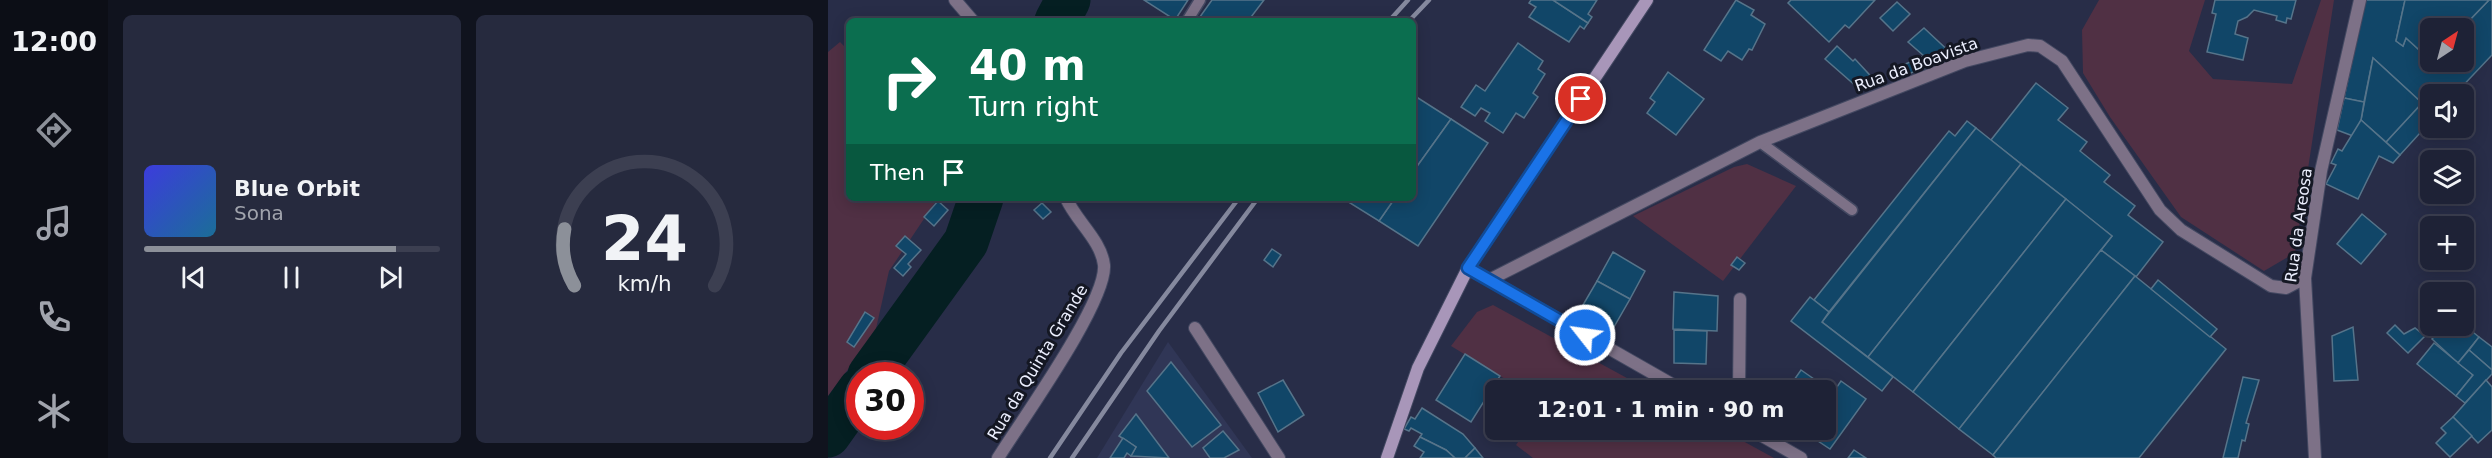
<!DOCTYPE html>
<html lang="en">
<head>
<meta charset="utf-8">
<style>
	body { margin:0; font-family:"DejaVu Sans",sans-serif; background:#262a3e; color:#f1f3f6; height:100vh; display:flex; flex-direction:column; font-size:22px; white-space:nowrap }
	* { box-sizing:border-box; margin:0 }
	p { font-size:20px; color:#a1a4ad }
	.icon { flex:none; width:33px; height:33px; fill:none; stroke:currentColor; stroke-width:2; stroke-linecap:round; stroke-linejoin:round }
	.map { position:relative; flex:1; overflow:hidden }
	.side { display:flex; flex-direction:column; gap:15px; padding:15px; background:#10131e; width:720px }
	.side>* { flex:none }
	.banner { position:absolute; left:18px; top:18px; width:570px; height:183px; border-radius:9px; box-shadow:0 3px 15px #0003,0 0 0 2px #3c3f51; background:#0b6e4f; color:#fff; overflow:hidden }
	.needle { width:39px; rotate:36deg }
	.fabs { position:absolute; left:1592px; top:18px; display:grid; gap:12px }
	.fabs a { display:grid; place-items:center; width:54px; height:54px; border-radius:9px; background:#1e2236; box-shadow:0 3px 15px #0003,0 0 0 2px #3c3f51; font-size:30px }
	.speed { position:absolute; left:18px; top:362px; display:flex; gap:12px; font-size:30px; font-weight:700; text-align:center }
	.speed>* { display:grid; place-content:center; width:78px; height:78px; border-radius:50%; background:#1e2236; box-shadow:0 3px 15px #0003,0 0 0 2px #3c3f51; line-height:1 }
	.speed .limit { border:9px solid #d22; background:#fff; color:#111 }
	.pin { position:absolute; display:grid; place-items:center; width:51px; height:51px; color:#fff; margin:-26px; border:3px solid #fff; border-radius:50%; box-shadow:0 2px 6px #0007 }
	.me { position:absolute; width:66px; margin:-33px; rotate:300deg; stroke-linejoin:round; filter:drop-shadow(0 0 4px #0008) }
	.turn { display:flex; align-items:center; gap:21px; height:126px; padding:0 24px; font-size:27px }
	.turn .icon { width:78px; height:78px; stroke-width:2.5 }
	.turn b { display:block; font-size:42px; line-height:51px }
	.then { display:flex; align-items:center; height:57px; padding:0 24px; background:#0003; gap:12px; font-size:22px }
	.side .card { flex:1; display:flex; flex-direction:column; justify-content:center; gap:9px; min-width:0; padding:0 21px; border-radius:9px; background:#262a3e }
	.side .dial { align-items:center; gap:0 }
	.dial svg { height:156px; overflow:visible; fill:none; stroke:#3c3f51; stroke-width:7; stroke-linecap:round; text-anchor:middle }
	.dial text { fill:#f1f3f6; stroke:none }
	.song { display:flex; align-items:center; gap:18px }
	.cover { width:72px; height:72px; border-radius:9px; background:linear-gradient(135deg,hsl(240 70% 55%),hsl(200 70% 35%)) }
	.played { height:6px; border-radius:3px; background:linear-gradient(90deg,#8c9099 85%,#3c3f51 85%) }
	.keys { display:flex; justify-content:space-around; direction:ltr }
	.side .tiles { flex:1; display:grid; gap:15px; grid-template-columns:repeat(2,1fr) }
	.trip { position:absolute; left:657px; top:380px; width:351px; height:60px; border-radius:9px; background:#1e2236; box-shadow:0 3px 15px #0003,0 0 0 2px #3c3f51; font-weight:700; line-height:60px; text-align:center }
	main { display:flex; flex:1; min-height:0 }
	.menu { display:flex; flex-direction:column; width:108px; justify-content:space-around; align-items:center; background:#0c0e16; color:#a1a4ad }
	.menu .icon { width:42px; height:42px }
	.menu .current { color:#8c9099 }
	.menu b { font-size:27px; color:#f1f3f6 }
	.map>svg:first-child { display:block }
	.built { fill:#303656 }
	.green { fill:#503044 }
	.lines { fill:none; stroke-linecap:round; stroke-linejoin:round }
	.river { stroke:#051f22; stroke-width:45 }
	.building { fill:#114668; stroke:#56748a; stroke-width:1.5 }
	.lane-casing { stroke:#434861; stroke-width:13 }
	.street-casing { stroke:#434861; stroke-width:14 }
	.secondary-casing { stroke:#434861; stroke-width:14 }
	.lane { stroke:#7d7187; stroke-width:10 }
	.street { stroke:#7d7187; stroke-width:12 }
	.secondary { stroke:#a896b9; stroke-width:12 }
	.rail { stroke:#85899e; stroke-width:4.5 }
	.route-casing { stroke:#114b97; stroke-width:15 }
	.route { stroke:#1a73e8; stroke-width:10 }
	.labels { text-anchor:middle; stroke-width:6; stroke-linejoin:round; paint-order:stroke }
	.street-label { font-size:16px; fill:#eceffe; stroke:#141723 }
</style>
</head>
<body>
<main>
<nav class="menu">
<b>12:00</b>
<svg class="icon current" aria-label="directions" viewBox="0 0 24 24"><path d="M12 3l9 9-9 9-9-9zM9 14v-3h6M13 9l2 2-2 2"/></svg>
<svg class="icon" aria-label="music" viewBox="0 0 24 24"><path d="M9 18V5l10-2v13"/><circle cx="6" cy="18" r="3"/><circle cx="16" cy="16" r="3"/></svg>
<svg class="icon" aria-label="phone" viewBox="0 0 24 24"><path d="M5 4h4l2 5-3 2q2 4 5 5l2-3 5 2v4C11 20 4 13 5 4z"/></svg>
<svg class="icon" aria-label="climate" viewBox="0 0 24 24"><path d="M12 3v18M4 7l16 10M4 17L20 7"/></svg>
</nav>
<section class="side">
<div class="tiles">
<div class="card">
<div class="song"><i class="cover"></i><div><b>Blue Orbit</b><p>Sona</p></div></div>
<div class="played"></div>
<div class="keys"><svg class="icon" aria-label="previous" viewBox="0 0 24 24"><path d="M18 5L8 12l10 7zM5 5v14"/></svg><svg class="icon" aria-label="pause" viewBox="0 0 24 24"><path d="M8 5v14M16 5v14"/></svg><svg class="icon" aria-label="next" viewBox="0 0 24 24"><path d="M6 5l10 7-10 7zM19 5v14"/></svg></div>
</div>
<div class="card dial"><svg viewBox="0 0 100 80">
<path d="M14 69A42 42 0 1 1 86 69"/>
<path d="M14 69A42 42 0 0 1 9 40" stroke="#8c9099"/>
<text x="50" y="56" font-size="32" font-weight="700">24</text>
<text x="50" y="72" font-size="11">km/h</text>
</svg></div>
</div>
</section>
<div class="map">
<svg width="1664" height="458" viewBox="0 0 1664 458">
	<rect width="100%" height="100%" fill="#282d48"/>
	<polygon class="built" points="340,342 424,458 269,458"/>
	<g class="green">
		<polygon points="1271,0 1377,0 1361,51 1385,79 1464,84 1493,0 1506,0 1467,253 1436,271 1353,217 1282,117 1255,73 1254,30"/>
		<polygon points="12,42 21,51 21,198 110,198 61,271 47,333 0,396 0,52"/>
		<polygon points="919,164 968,186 895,281 805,216 906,167"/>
		<polygon points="665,305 821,390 695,390 623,346 649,312"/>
		<polygon points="699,429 893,429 946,458 705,458 688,445"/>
	</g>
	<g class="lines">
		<g class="river">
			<polyline points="229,21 240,0"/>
			<polyline points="42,375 138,242 153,198"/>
			<polyline points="0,435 32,390"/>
		</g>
	</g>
	<g class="building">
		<polygon points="316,0 360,0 347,20"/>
		<polygon points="384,0 436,0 420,21 369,21"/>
		<polygon points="703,0 725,0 760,23 756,29 752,26 741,42 701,17 708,7 701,3"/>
		<polygon points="725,0 769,0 760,14 764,17 760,23"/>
		<polygon points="908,0 926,10 923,15 937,24 924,50 921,49 914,60 900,51 893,61 876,50"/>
		<polygon points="963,0 1047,0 1021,28 1017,25 1001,42 960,3"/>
		<polygon points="1387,0 1468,0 1463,19 1459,18 1458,23 1448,20 1449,16 1426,10 1419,17 1410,21 1407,34 1420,38 1415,60 1379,52 1388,14 1384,13"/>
		<polygon points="1537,0 1577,0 1568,41 1575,46 1578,38 1600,58 1595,63 1599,67 1604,62 1635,62 1634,28 1661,0 1664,0 1664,55 1627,94 1602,94 1602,122 1572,155 1558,142 1594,103 1545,58 1536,102 1516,98"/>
		<polygon points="1577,0 1661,0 1634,28 1602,28 1604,62 1599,67 1595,63 1600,58 1578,38 1575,46 1568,41"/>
		<polygon points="1069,2 1082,14 1065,31 1052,18"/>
		<polygon points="1096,28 1127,57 1077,75 1073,66 1096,56 1080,42"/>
		<polygon points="690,43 715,61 710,69 717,74 705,93 710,97 696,118 688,113 675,133 657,121 662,113 653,108 647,116 633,107 648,85 657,91"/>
		<polygon points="1009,46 1025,61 1027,59 1051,85 1029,87 997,59"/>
		<polygon points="1545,58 1594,103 1558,142 1533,120"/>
		<polygon points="840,72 876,99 848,135 819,113 827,102 822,98"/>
		<polygon points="1208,83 1240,108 1230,120 1259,142 1252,151 1282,175 1276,182 1307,206 1300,215 1335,242 1308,277 1273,250 1284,236 1163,140"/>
		<polygon points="590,98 623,119 585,172 585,103"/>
		<polygon points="1516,98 1536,102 1533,120 1525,136 1509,130"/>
		<polygon points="623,119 660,143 590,246 551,221 567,198 585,198 585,172"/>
		<polygon points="1533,120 1572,155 1565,163 1551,156 1530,199 1498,184 1508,165 1503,163 1510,149 1514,151"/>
		<polygon points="1139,121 1148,128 1001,312 986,300 1121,131 1127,136"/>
		<polygon points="1148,128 1193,164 1040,357 994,322"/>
		<polygon points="1193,164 1238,199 1085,392 1040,357"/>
		<polygon points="514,198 567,198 551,221"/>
		<polygon points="1238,199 1284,236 1131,429 1085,392"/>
		<polygon points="110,201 120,210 106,226 96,217"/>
		<polygon points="214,203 223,212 215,219 206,210"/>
		<polygon points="1534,214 1558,234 1533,264 1509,244"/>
		<polygon points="77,236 93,250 80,264 83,267 75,276 66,268 78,254 68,246"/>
		<polygon points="444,249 453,255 445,267 436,260"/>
		<polygon points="1273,250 1307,276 1165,455 1131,429"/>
		<polygon points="785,252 817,271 802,299 769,281"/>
		<polygon points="909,257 917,263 911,270 903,265"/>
		<polygon points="1307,276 1398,349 1311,458 1168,458 1165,455"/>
		<polygon points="1330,280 1389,329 1382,337 1323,289"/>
		<polygon points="769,281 802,299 779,339 745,322"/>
		<polygon points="846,292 890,296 889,331 845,329"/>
		<polygon points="982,297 1001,312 994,322 1065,377 1054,391 963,321"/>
		<polygon points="37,312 46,318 26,347 19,342"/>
		<polygon points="1635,324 1651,337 1630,363 1604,339 1615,327 1617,329 1620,326"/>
		<polygon points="1567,325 1576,334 1587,328 1597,336 1580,353 1559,333"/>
		<polygon points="1525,327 1530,380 1506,381 1504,336"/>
		<polygon points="846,330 879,331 878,364 846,363"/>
		<polygon points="1651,337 1664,347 1664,370 1641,350"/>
		<polygon points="1606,343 1645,375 1628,396 1589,364"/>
		<polygon points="1641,350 1664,370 1664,374 1637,403 1628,396 1645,375 1630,363"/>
		<polygon points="637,354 672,376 643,422 608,400"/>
		<polygon points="343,362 393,425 364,447 319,391"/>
		<polygon points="973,370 996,386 993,390 959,390"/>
		<polygon points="1415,377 1431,380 1418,423 1421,424 1417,441 1414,440 1410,458 1395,458"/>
		<polygon points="455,380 476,415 450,432 430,393"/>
		<polygon points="1658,380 1664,387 1664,430 1650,443 1625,417"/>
		<polygon points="1013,381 1038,399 1002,449 978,433 981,429 998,429 998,403"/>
		<polygon points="594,408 635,434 647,448 637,458 627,458 618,450 592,437 594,434 583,428 581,431 576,429 583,417 587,419"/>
		<polygon points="308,414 341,458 303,456 308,447 291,436"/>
		<polygon points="1625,417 1644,436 1622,457 1608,443 1618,433 1613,428"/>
		<polygon points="395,431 411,450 396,458 382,458 375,448"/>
		<polygon points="592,437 618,450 627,458 592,458 596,452 586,446"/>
		<polygon points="295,438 308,447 303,456 299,453 296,458 282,458"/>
		<polygon points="647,448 655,458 637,458"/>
		<polygon points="1026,450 1038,458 1020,458"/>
	</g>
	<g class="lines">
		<defs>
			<g id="lane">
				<polyline points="359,21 372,0"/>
				<polyline points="932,142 1024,210"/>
			</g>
			<g id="street">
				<polyline points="127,0 145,21"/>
				<polyline points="640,268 661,280 932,142 1137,61 1200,45 1212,46 1234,61 1332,210 1353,230 1443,286 1458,288 1477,278"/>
				<polyline points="661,280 854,390"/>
				<polyline points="367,328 451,458"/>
				<polyline points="911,390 912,299"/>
				<polyline points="922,429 973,458"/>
				<path d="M 170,458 C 193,421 279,302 276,265 C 273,240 248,221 238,198"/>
				<polyline points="1487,458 1477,278 1493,171 1532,0"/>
			</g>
			<polyline id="secondary" points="559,458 590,368 640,268 819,0"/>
		</defs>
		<use href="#lane" class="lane-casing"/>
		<use href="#street" class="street-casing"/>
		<use href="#secondary" class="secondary-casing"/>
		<use href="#lane" class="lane"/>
		<use href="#street" class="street"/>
		<use href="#secondary" class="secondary"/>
		<g class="rail">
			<polyline points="561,21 580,0"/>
			<polyline points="581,21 601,0"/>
			<polyline points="222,458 293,353 411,198"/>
			<polyline points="244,458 331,331 430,198"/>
		</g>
	</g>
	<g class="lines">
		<defs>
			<polyline id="route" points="753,99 640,268 757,335"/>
		</defs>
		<use href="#route" class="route-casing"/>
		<use href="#route" class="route"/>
	</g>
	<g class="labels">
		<g class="street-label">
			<text transform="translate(1088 64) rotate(-20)" y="6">Rua da Boavista</text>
			<text transform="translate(1470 225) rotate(-82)" y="6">Rua da Areosa</text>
			<text transform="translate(209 362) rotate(-59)" y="6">Rua da Quinta Grande</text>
		</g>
	</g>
</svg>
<div class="fabs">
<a><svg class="needle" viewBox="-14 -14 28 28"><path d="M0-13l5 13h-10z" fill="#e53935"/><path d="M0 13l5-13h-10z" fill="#a1a4ad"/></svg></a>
<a><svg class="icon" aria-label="sound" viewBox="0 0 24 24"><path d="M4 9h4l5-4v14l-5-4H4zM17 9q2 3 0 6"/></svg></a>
<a><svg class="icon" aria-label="layers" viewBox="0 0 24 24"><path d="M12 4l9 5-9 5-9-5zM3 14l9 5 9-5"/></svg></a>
<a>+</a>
<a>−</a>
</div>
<div class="speed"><div class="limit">30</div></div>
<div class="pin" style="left:753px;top:99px;background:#d93025"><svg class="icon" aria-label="arrive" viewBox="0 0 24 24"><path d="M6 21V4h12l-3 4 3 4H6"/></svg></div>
<svg class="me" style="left:757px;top:335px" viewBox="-20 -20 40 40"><circle r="17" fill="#1a73e8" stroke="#fff" stroke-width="3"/><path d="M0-11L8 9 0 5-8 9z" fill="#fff"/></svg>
<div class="trip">12:01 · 1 min · 90 m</div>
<div class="banner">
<div class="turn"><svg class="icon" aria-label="right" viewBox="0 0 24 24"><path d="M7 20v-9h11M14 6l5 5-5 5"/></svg><div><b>40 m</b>Turn right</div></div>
<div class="then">Then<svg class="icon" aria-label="arrive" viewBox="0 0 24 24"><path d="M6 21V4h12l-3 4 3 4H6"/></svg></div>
</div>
</div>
</main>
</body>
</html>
